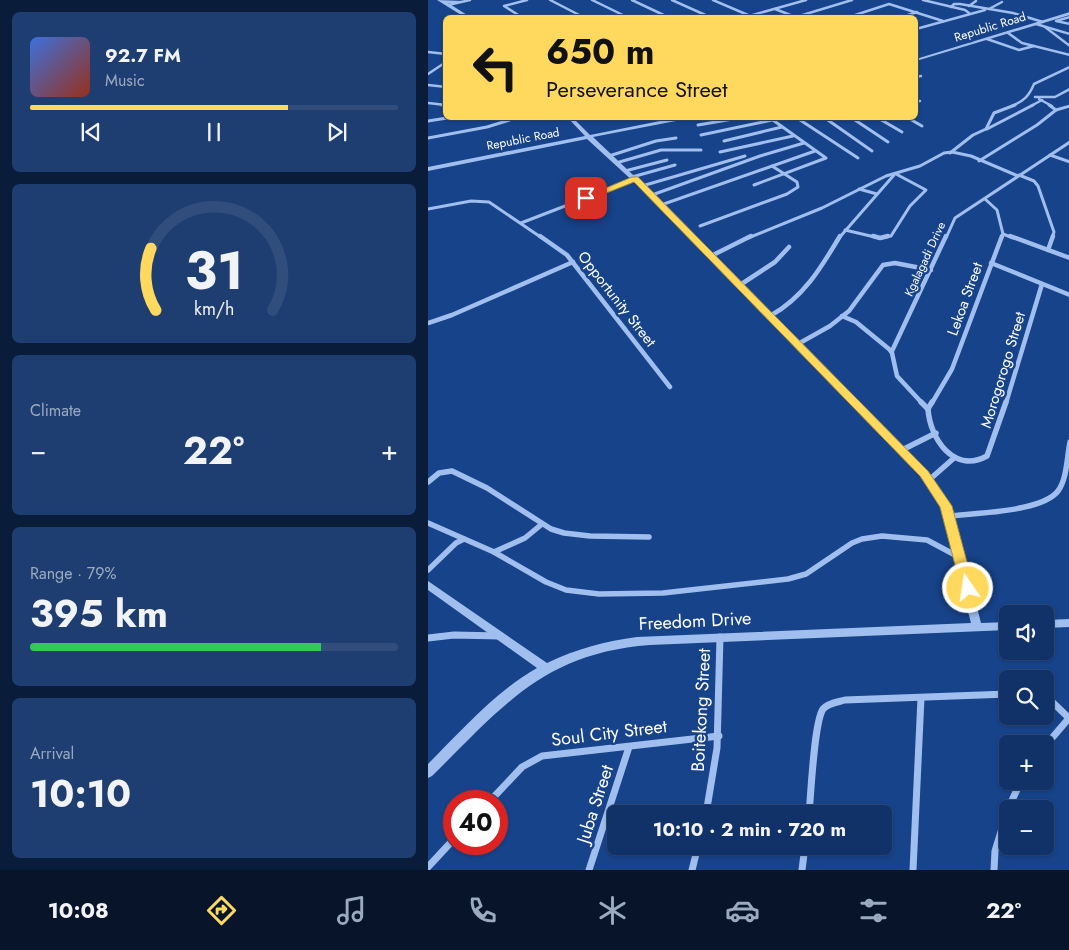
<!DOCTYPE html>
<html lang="en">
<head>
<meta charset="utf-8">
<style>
	body { margin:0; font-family:Jost,sans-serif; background:#1e3e71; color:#f1f3f6; height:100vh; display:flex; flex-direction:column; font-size:19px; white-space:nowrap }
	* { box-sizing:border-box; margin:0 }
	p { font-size:16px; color:#9caac0 }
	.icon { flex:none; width:28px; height:28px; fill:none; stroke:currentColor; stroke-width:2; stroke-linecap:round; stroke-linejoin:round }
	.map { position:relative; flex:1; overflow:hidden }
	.drawer { display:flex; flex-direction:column; gap:12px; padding:12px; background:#091c39; width:428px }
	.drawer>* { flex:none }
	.top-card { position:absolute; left:15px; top:15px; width:475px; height:105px; border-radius:8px; box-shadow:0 1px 4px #0004,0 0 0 1px #304d7c; background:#ffd95d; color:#111; overflow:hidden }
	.tools { position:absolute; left:571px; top:605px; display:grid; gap:10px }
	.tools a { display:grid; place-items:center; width:55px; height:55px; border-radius:8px; background:#113268; box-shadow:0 1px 4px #0004,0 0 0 1px #304d7c; font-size:25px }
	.speed { position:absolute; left:15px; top:790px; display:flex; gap:10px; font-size:25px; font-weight:700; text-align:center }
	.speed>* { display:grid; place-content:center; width:65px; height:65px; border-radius:50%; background:#113268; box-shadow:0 1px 4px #0004,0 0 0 1px #304d7c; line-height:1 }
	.speed .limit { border:8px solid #d22; background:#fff; color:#111 }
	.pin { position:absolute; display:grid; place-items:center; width:42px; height:42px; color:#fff; margin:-21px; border-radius:10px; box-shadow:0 2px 8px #0006 }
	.me { position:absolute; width:55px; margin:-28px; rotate:347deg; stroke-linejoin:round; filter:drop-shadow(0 0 4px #0008) }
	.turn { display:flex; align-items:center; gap:18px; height:105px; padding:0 20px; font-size:22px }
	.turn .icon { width:65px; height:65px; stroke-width:2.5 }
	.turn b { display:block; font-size:35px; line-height:42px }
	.big { font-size:38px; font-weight:700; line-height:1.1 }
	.drawer .tile { flex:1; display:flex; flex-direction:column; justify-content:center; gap:8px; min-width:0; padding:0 18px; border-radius:8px; background:#1e3e71 }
	.drawer .dial { align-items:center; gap:0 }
	.dial svg { height:130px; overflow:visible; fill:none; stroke:#304d7c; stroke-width:7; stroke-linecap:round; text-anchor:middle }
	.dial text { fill:#f1f3f6; stroke:none }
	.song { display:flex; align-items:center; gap:15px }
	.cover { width:60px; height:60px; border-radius:8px; background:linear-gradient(135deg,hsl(220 70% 55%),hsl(10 70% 35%)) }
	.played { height:5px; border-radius:2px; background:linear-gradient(90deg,#ffd95d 70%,#304d7c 70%) }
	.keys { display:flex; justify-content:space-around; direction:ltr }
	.heat { display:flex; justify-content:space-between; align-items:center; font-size:28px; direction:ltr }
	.charge { height:8px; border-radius:4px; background:linear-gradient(90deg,#34c759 79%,#304d7c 0) }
	.trip { position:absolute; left:179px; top:805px; width:285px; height:50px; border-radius:8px; background:#113268; box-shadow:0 1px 4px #0004,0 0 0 1px #304d7c; font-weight:700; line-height:50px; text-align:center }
	.tab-bar { display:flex; height:80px; justify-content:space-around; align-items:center; background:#07142a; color:#9caac0 }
	.tab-bar .icon { width:35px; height:35px }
	.tab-bar .current { color:#ffd95d }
	.tab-bar b { font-size:22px; color:#f1f3f6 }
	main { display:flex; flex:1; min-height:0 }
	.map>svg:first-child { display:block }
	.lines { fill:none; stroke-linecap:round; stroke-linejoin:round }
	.minor-far4 { stroke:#a0bfee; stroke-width:2.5 }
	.minor-far3 { stroke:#a0bfee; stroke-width:3 }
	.minor-far2 { stroke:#a0bfee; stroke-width:4.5 }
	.minor-far1 { stroke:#a0bfee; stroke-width:5.5 }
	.minor { stroke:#a0bfee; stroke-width:7 }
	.tertiary { fill:#a0bfee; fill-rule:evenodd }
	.route { fill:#ffd95d; stroke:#a68d3c }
	.labels { text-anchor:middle; stroke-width:5; stroke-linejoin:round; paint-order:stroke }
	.far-street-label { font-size:12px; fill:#fff; stroke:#17438a }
	.street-label { font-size:15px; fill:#fff; stroke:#17438a }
	.near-street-label { font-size:18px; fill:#fff; stroke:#17438a }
</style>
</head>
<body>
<main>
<section class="drawer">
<div class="tile">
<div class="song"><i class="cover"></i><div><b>92.7 FM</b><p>Music</p></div></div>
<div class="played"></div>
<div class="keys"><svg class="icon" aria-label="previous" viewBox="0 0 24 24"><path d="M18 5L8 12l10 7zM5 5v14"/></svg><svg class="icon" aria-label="pause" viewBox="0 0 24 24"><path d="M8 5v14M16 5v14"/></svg><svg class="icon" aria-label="next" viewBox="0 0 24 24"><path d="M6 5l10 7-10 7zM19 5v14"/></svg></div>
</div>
<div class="tile dial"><svg viewBox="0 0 100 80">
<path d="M14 69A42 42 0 1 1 86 69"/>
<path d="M14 69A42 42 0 0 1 11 31" stroke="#ffd95d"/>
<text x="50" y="56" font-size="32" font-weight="700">31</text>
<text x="50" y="72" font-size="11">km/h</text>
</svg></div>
<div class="tile"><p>Climate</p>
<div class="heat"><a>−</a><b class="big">22°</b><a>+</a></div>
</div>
<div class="tile"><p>Range · 79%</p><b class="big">395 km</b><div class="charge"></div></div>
<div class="tile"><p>Arrival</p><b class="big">10:10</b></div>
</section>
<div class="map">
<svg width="642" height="870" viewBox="0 0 642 870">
	<rect width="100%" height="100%" fill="#17438a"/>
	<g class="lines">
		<g class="minor-far4">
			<polyline points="122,0 157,18"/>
			<polyline points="164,0 201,18"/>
			<polyline points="204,0 242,18"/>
			<polyline points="244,0 284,18"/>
			<polyline points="285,0 327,18"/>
			<polyline points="495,0 537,10 541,13"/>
			<polyline points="20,5 42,0"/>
			<polyline points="541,6 548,1"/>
			<polyline points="523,7 526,4 532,4 585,13 615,22"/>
			<polyline points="347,9 370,18"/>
			<polyline points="561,9 574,2"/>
			<polyline points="368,17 424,0"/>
			<polyline points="642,17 628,21 642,24"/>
			<polyline points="95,18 76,6 99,0"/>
			<polyline points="262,18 275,14"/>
			<polyline points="314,18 378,0"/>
			<polyline points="418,18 461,4 515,21"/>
			<polyline points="471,18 489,12"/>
			<polyline points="608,24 642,34"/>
			<polyline points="617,27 642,46"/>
			<polyline points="488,29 557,10"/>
			<polyline points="580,33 594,43 642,55"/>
			<polyline points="559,39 591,50 606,46"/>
			<polyline points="0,52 18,54"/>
			<polyline points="0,74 18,62"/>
			<polyline points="488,77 493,76"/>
			<polyline points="0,85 18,87"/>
			<polyline points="607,97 627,97 642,89"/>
			<polyline points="611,99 624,106"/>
			<polyline points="488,102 492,101"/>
			<polyline points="0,103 18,105"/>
			<path d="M 584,106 C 596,101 601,96 606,84 L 642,67"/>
			<polyline points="603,106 614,100"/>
		</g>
		<g class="minor-far3">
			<polyline points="14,105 18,105"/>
			<polyline points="621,105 628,110"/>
			<polyline points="369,118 430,158"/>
			<polyline points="397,118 444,151"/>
			<polyline points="424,118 460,142"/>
			<polyline points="450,118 474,132"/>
			<polyline points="480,118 494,126"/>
			<polyline points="0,121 19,118"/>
			<polyline points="270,125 311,118"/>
			<polyline points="559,129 605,105"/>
			<polyline points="273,135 344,120"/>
			<polyline points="0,138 59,127 88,118"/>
			<polyline points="296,141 354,127"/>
			<polyline points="292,152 365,136"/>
			<polyline points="522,153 545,135 558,129 566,113 587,105"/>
			<polyline points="622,155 642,162"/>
			<polyline points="181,156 228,141 248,138"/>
			<polyline points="551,161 609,125 628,110 642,106"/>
			<polyline points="188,163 233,150 273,150"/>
			<polyline points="197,171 239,160"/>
			<polyline points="591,175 606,181 610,186 626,232 624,238"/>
			<polyline points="204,177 247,165"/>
			<polyline points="326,185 398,158 342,118"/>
			<polyline points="214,186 317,156"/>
			<polyline points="431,189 449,194"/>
			<polyline points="224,195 332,156 376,143"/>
			<polyline points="557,199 569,210 575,234 574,238"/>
			<polyline points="233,205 387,151"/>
			<polyline points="0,209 43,201 61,202 114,238"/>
			<polyline points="93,223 207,179"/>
			<polyline points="272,226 359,194 370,187 369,182 344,166"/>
			<polyline points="417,230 451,238"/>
			<polyline points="575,234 585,238"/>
			<polyline points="320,238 394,208 458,176 492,166 516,153 524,152 543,156 590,176"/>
			<polyline points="411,238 466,175"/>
			<polyline points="454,238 463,236 482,206 498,190 468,174"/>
			<polyline points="518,238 527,218 642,142"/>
		</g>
		<g class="minor-far2">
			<polyline points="112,236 139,255 242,387"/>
			<polyline points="445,236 452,238 460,236"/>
			<polyline points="582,236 642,258"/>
			<polyline points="620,250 625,236"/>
			<polyline points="283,256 323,236"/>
			<polyline points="563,263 642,295"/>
			<polyline points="312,285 347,262 361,247"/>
			<path d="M 342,316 C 375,298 393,268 412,236"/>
			<polyline points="414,316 428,322 461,349 464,353 469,376 494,403"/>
			<polyline points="0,323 24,315 145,262"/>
			<polyline points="370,344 402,326 421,311 455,265 467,263 503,270"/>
			<polyline points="464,351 518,236"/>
			<polyline points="504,403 524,369 574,236"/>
			<polyline points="578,403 614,284"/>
		</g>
		<g class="minor-far1">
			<polyline points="493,402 500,409"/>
			<path d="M 500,409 C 502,439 526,474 559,456 L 578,402"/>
			<polyline points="500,409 504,402"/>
			<polyline points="474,450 508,433"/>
			<polyline points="501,480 526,458"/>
			<polyline points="0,482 11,473 24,471 59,488 123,529 136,533 162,536 221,537"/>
			<path d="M 521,516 C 547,513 614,512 630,491 C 639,479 639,457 642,442"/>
			<polyline points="0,523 66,552 118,582 138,590 171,594 235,593 360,579 378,574 424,543 434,539 454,536 499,540 529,556"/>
			<polyline points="66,552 97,538 114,524"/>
			<polyline points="0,570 28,543 36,539"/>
		</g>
		<g class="minor">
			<polyline points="0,638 26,635 72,636"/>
			<polyline points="618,696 641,718"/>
			<polyline points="618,745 642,717"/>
			<polyline points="62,801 94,767 114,756 291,736"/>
			<polyline points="580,809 593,781"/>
			<polyline points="278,814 289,748 292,637"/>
			<path d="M 381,814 C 383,794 386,722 395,709 C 400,703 410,702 417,700 L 580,694"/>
			<polyline points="0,867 26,839"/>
			<polyline points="161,870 201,747"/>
			<polyline points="264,870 270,846"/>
			<polyline points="374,870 377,846"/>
			<polyline points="485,870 493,698"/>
			<polyline points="566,870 567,851 580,809"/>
		</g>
		<g class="tertiary">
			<polygon points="9,0 36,1 34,3 20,3 44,18 38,18"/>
			<polygon points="642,12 642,15 488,61 488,59"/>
			<path d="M 140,118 L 145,118 L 162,135 L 247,118 L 255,118 L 253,120 L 165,137 L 222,191 L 499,471 L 523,506 L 553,623 L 580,622 L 580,630 L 222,645 C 116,653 75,706 4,776 L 0,778 L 0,764 C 34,730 67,692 109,668 L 0,590 L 0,581 L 119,663 C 148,649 178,641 209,637 L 543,623 L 513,507 L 493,475 L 218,193 L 159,139 L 0,171 L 0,167 L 157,136 Z"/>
			<polygon points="642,619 642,627 618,628 618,620"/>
		</g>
	</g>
	<polygon class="route" points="204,177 210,177 500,471 524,506 546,588 544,592 540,594 535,592 533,588 512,507 492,476 206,182 161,200 154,198"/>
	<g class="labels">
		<g class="far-street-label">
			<text transform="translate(562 27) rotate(-17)" y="4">Republic Road</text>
			<text transform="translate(95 139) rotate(-11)" y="4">Republic Road</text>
			<text transform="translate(497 259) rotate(-65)" y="4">Kgalagadi Drive</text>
		</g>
		<g class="street-label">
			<text transform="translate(189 299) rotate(52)" y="5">Opportunity Street</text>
			<text transform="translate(537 299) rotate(-70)" y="5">Lekoa Street</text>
			<text transform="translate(575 370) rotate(-73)" y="5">Morogorogo Street</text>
		</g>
		<g class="near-street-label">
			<text transform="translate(267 621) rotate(-3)" y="6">Freedom Drive</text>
			<text transform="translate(273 710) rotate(-87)" y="6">Boitekong Street</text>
			<text transform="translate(181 733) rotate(-7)" y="6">Soul City Street</text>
			<text transform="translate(167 804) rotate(-72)" y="6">Juba Street</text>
		</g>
	</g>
</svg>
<div class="tools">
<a><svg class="icon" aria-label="sound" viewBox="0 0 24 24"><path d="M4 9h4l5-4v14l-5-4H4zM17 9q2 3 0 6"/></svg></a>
<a><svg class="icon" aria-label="search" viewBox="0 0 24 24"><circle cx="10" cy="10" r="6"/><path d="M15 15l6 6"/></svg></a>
<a>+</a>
<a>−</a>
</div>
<div class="speed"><div class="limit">40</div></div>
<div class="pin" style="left:158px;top:198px;background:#d93025"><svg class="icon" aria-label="arrive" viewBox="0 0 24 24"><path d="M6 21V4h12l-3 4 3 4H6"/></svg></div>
<svg class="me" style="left:540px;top:588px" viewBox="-20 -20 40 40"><circle r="17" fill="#ffd95d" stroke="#fff" stroke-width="3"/><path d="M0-11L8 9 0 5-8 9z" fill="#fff"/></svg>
<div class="trip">10:10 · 2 min · 720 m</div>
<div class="top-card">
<div class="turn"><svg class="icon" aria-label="left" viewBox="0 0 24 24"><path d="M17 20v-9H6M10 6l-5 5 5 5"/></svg><div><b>650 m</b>Perseverance Street</div></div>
</div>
</div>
</main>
<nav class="tab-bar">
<b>10:08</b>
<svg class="icon current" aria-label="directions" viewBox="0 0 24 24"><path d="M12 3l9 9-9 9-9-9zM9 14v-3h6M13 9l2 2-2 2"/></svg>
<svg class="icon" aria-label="music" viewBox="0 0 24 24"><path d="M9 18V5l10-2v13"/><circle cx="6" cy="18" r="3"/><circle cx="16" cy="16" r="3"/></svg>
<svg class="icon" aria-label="phone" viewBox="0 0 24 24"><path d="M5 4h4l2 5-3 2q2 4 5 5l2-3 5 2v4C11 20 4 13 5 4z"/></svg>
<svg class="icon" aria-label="climate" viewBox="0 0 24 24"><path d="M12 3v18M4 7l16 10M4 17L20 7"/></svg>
<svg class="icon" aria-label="car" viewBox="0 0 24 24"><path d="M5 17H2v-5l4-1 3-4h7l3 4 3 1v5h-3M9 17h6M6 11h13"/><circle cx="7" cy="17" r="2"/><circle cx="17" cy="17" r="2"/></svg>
<svg class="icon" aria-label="filters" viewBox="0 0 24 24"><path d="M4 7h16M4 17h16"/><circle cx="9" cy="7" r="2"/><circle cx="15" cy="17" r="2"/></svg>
<b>22°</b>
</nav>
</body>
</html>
